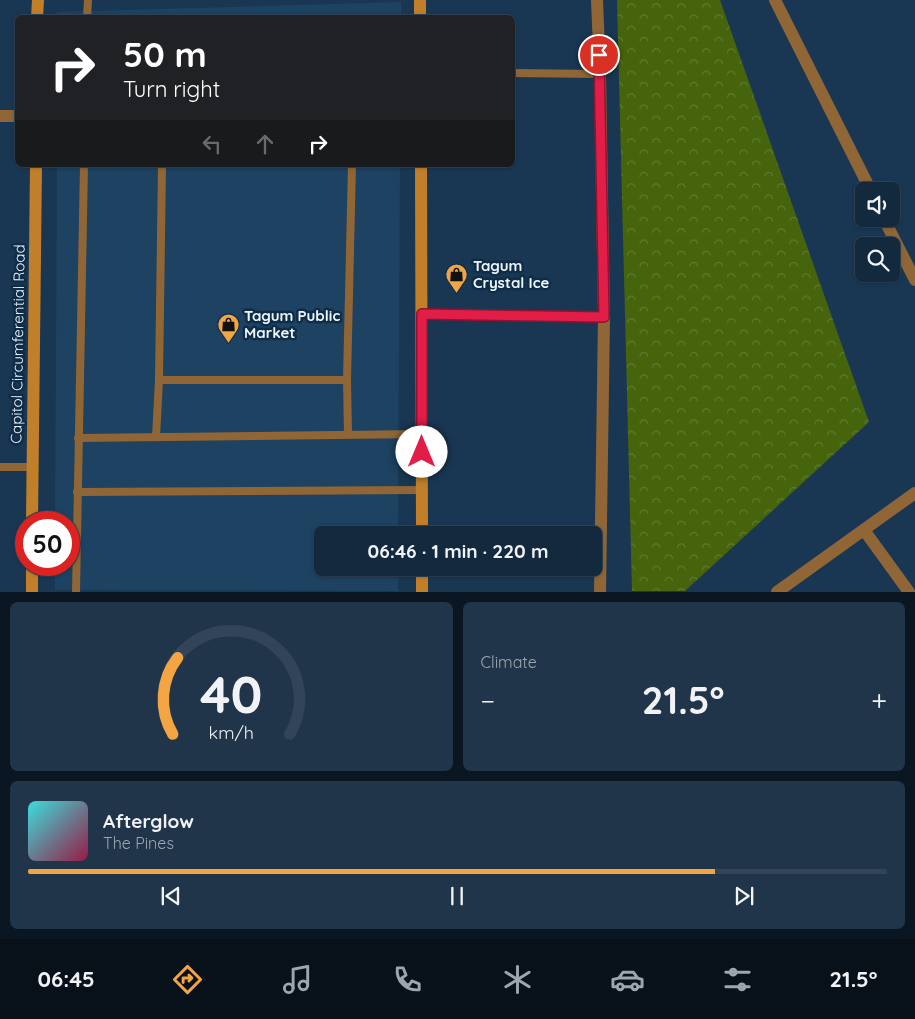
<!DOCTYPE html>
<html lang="en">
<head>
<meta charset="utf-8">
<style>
	body { margin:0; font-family:Quicksand,sans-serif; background:#203549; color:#f1f3f6; height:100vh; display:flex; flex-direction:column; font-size:19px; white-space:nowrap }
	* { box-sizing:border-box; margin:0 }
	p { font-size:16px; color:#9da6b0 }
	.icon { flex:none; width:28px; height:28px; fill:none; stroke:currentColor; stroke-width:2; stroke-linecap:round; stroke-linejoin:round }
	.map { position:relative; height:592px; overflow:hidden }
	.side { display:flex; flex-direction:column; gap:10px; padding:10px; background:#0a1722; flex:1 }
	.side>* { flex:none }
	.hud { position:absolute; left:15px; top:15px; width:500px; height:152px; border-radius:8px; box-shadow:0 1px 4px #0004,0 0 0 1px #324558; background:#202124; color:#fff; overflow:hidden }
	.tools { position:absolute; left:855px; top:182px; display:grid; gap:10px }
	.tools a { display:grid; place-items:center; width:45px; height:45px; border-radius:8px; background:#13293e; box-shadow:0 1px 4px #0004,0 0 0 1px #324558; font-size:25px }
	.speed { position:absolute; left:15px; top:511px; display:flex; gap:10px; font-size:25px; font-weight:700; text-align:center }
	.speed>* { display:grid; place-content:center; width:65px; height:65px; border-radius:50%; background:#13293e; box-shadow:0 1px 4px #0004,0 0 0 1px #324558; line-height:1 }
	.speed .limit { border:8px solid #d22; background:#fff; color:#111 }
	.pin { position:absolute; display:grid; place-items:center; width:42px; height:42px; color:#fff; margin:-21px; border:2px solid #fff; border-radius:50%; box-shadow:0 1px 5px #0007 }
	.me { position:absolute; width:55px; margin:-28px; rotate:0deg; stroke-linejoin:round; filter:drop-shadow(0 0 4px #0008) }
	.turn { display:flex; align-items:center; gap:18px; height:105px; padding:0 25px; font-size:22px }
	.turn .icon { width:65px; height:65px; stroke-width:2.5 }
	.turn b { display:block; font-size:35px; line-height:42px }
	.lanes { display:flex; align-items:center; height:48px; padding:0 25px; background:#0003; justify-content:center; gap:25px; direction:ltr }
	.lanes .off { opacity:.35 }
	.big { font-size:38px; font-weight:800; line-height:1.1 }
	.side .widget { flex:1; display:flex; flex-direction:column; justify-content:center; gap:8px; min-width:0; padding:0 18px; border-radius:8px; background:#203549 }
	.side .dial { align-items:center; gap:0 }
	.dial svg { height:130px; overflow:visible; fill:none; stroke:#324558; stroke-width:7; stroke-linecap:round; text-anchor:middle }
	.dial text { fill:#f1f3f6; stroke:none }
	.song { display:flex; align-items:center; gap:15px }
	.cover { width:60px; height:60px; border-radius:8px; background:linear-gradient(135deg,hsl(180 70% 55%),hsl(340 70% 35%)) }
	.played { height:5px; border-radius:2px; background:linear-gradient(90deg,#f3a443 80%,#324558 80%) }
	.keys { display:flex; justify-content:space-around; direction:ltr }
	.heat { display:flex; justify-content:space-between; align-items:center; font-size:28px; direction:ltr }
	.side .tiles { flex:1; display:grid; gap:10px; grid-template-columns:1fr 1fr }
	.widget:last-child { grid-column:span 2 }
	.trip { position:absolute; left:314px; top:526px; width:288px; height:50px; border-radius:8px; background:#13293e; box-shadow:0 1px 4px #0004,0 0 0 1px #324558; font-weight:800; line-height:50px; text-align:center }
	.menu { display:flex; height:80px; justify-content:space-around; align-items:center; background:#081019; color:#9da6b0 }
	.menu .icon { width:35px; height:35px }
	.menu .current { color:#f3a443 }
	.menu b { font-size:22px; color:#f1f3f6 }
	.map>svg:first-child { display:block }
	.built { fill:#1d4262 }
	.forest { fill:url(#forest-crowns) }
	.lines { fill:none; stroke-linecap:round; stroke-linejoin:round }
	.service { stroke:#906636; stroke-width:8 }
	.minor { stroke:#906636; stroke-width:12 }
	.secondary { stroke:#c27f29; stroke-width:12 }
	.route-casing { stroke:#92132f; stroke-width:12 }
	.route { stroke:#e11d48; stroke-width:9 }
	.labels { text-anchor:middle; stroke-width:5; stroke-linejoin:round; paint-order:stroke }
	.poi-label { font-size:15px; font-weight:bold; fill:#eef5fc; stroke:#0e2d48; text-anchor:start }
	.street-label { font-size:15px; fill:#eef5fc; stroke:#0e2d48 }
</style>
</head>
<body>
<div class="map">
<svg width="915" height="592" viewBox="0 0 915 592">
	<defs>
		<pattern id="forest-crowns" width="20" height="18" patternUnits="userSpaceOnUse" patternTransform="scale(1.25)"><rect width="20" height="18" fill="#45640c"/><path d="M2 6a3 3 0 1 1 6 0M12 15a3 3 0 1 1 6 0" fill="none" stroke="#607b30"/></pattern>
	</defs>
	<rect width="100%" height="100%" fill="#193753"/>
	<g class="built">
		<polygon points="401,2 401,18 57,18 57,12"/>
		<polygon points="57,165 400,165 398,535 322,535 322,568 398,568 398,591 55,590 55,565 69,565 69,522 55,522"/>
	</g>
	<polygon class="forest" points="617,0 720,0 869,422 685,591 632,591"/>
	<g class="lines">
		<g class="service">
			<polyline points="87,18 88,0"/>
			<polyline points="512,73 600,74"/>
			<polyline points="422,314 604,317"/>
			<polyline points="159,380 347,380"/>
			<polyline points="348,434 347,380 352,165"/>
			<polyline points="156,437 159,380 162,165"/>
			<polyline points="78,438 422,434"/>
			<polyline points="0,467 33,467"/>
			<polyline points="77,492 422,490"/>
			<polyline points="76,592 84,165"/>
		</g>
		<g class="minor">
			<polyline points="597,0 600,74 604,317 600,592"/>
			<polyline points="775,0 871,191"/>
			<polyline points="0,116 18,116"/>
			<polyline points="884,219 915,280"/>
			<polyline points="864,530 909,592"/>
			<polyline points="777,592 915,493"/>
		</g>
		<g class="secondary">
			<polyline points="420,0 420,18"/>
			<polyline points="37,18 38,0"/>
			<polyline points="421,165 422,535"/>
			<polyline points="32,522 36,165"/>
			<polyline points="422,568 422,592"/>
			<polyline points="32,592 32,565"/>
		</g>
	</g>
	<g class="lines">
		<defs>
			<polyline id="route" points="422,452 422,314 604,317 599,55"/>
		</defs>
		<use href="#route" class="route-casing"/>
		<use href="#route" class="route"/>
	</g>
	<defs>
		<symbol id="shop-pin" viewBox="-11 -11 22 30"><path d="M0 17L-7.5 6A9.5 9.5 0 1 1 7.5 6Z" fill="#f3a443" stroke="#0e2d48"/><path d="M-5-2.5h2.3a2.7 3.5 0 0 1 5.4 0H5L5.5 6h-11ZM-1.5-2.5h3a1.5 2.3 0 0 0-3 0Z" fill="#111"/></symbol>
	</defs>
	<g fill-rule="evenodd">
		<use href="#shop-pin" x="444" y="262" width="25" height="34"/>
		<use href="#shop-pin" x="216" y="312" width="25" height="34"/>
	</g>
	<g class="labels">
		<g class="poi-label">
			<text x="473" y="271">Tagum<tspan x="473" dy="17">Crystal Ice</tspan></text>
			<text x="244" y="321">Tagum Public<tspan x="244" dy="17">Market</tspan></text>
		</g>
		<g class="street-label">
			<text transform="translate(18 344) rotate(-89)" y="5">Capitol Circumferential Road</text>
		</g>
	</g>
</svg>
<div class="tools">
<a><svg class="icon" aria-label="sound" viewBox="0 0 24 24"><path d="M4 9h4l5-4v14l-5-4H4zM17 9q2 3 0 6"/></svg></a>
<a><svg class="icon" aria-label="search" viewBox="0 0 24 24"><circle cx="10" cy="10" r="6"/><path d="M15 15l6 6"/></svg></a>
</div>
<div class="speed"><div class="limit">50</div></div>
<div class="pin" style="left:599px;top:55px;background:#d93025"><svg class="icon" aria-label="arrive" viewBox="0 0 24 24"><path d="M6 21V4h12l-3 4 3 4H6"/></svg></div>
<svg class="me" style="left:422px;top:452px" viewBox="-20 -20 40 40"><circle r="19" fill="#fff"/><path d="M0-13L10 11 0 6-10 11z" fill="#e11d48"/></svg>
<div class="trip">06:46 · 1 min · 220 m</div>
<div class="hud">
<div class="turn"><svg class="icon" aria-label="right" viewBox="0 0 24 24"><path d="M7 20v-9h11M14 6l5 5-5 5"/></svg><div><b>50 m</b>Turn right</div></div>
<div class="lanes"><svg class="icon off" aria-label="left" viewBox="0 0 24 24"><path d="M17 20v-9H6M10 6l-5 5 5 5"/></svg><svg class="icon off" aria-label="ahead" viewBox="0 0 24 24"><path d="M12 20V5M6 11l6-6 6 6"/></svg><svg class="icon" aria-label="right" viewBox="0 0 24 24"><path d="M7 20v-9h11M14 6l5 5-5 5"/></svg></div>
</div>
</div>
<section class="side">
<div class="tiles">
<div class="widget dial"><svg viewBox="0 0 100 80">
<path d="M14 69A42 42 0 1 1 86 69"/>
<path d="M14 69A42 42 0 0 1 17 22" stroke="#f3a443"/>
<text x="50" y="56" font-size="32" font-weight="700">40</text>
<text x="50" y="72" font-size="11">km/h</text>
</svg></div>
<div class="widget"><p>Climate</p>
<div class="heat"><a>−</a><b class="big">21.5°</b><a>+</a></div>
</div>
<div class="widget">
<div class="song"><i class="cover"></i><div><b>Afterglow</b><p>The Pines</p></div></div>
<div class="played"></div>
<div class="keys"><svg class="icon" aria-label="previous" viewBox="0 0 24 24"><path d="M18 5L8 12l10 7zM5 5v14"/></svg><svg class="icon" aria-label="pause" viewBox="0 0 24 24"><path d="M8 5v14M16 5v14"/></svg><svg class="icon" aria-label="next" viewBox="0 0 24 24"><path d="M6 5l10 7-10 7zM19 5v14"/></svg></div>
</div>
</div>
</section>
<nav class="menu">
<b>06:45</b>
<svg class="icon current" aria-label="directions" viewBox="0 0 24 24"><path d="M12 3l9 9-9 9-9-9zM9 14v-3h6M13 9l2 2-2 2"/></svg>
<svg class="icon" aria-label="music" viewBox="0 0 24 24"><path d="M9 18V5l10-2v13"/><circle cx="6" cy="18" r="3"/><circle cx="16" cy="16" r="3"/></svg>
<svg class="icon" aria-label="phone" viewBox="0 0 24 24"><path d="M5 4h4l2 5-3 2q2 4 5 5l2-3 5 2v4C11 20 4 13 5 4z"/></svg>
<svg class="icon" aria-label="climate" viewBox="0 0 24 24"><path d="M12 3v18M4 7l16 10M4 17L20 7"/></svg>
<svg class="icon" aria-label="car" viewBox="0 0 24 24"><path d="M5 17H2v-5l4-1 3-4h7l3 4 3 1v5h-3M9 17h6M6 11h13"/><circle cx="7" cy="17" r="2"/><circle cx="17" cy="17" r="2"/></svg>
<svg class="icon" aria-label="filters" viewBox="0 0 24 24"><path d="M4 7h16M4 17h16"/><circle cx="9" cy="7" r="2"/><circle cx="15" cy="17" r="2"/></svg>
<b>21.5°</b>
</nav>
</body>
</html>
